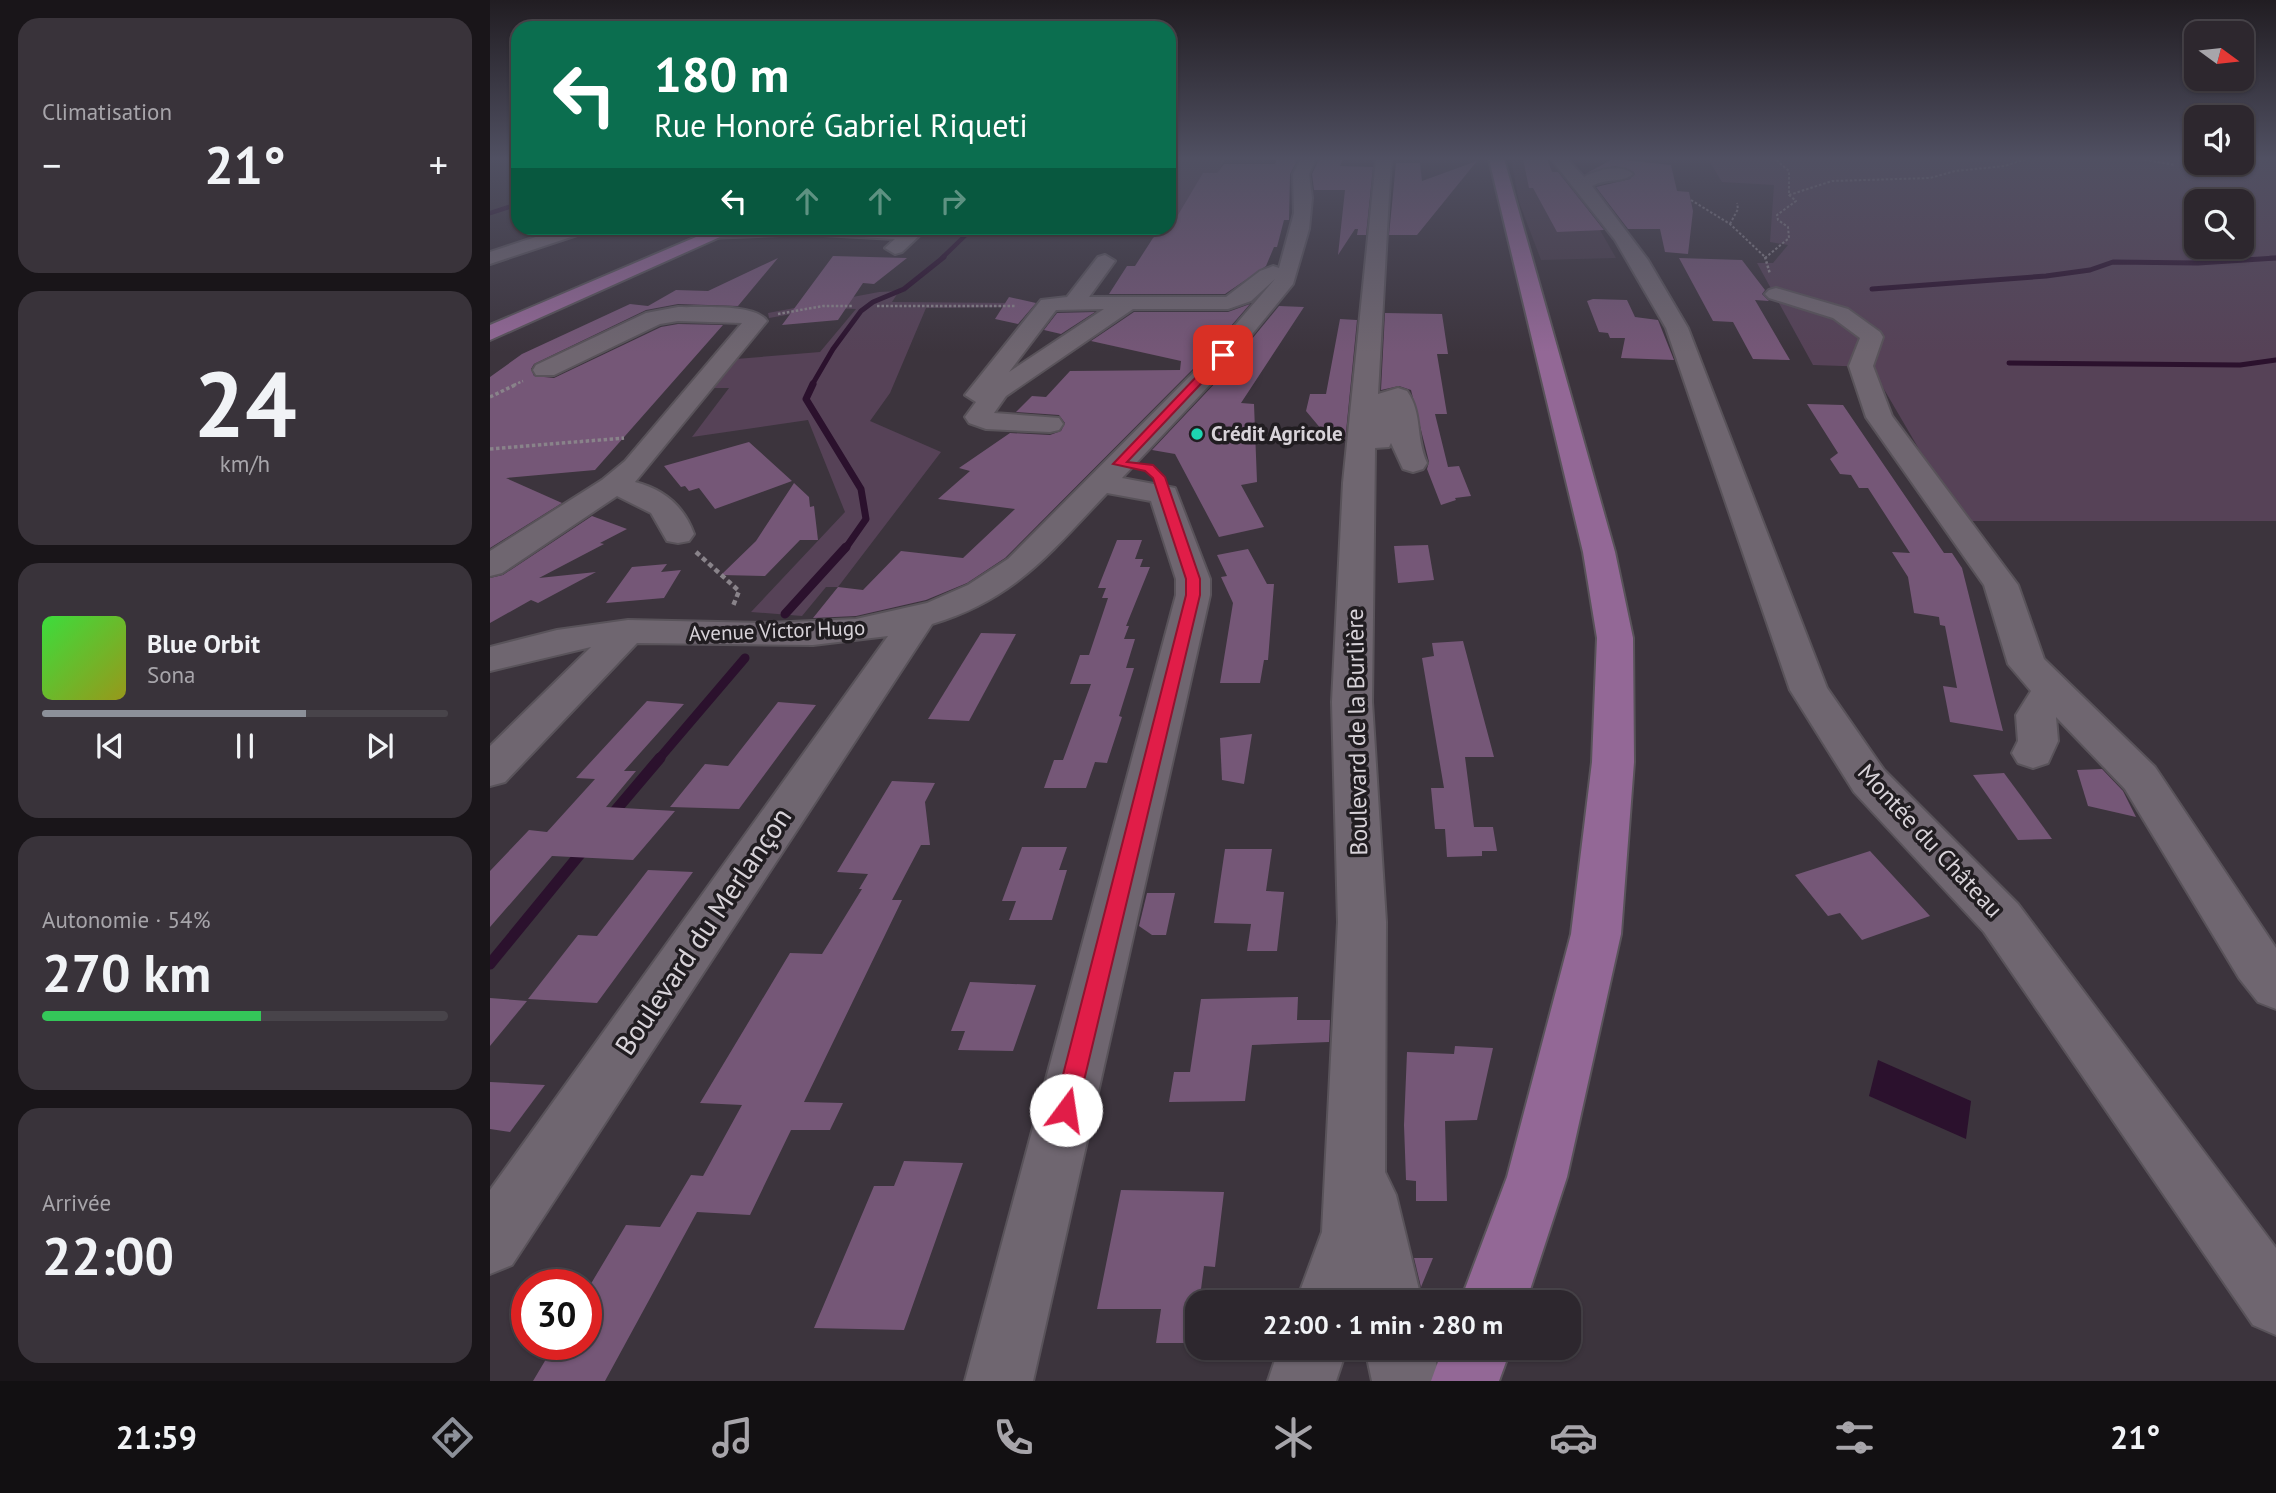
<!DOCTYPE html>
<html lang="fr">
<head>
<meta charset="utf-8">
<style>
	body { margin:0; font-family:"PT Sans",sans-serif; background:#39333a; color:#f1f3f6; height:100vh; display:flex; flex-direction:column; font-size:26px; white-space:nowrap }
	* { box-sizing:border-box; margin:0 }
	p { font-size:23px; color:#a7a5aa }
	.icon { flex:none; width:38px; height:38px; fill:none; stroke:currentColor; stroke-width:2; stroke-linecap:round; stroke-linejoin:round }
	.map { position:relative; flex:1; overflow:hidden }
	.side { display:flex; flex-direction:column; gap:18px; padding:18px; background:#191519; width:490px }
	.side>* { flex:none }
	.banner { position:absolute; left:21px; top:21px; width:665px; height:214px; border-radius:21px; box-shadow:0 2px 5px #0004,0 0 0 2px #48444a; background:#0b6e4f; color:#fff; overflow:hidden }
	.needle { width:46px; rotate:105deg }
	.tools { position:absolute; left:1694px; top:21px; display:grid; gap:14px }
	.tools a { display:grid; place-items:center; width:70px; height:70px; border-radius:14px; background:#2d272e; box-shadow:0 2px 5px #0004,0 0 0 2px #48444a; font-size:35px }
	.speed { position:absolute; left:21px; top:1269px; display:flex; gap:14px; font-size:35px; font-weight:700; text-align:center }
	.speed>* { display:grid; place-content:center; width:91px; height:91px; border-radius:50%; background:#2d272e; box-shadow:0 2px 5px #0004,0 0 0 2px #48444a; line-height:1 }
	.speed .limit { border:10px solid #d22; background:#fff; color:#111 }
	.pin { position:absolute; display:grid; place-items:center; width:60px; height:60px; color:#fff; margin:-30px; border-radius:14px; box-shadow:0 4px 10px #0006 }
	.me { position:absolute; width:77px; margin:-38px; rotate:14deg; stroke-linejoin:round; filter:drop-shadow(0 0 5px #0008) }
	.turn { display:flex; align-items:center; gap:24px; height:147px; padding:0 28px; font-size:32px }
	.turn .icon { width:91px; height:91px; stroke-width:2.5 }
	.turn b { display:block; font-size:49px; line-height:60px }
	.lanes { display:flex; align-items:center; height:66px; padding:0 28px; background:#0003; justify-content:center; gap:35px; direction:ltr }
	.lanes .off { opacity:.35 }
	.big { font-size:52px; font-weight:700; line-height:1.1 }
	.side .card { flex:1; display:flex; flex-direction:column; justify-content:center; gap:10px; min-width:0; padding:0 24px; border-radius:21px; background:#39333a }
	.side .dial { align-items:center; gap:0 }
	.dial b { font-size:91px; line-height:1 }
	.song { display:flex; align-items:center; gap:21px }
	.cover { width:84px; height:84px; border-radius:10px; background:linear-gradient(135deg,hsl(120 70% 55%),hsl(60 70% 35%)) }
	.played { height:7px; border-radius:4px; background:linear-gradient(90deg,#8c9099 65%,#48444a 65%) }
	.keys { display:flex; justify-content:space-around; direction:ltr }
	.heat { display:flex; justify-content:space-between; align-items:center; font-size:38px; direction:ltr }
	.charge { height:10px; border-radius:5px; background:linear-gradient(90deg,#34c759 54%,#48444a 0) }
	.trip { position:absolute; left:695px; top:1290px; width:396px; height:70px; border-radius:21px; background:#2d272e; box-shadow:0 2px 5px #0004,0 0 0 2px #48444a; font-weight:700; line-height:70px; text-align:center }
	.menu { display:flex; height:112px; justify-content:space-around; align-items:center; background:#121012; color:#a7a5aa }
	.menu .icon { width:49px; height:49px }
	.menu .current { color:#8c9099 }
	.menu b { font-size:32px; color:#f1f3f6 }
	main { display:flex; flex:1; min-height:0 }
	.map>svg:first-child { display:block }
	.built { fill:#493c4a }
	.green { fill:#564257; fill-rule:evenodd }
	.water { fill:#2b112d }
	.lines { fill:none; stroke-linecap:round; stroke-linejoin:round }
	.stream-far4 { stroke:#2b112d; stroke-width:4.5 }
	.stream-far3 { stroke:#2b112d; stroke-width:5 }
	.stream-far2 { stroke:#2b112d; stroke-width:7 }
	.stream-far1 { stroke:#2b112d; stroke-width:9 }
	.stream { stroke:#2b112d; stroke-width:11 }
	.building { fill:#755777 }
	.minor-casing { stroke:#59535a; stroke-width:4 }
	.major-casing { stroke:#59535a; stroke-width:4 }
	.path-far3 { stroke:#89838a; stroke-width:2; stroke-dasharray:2.5 2; stroke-linecap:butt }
	.path-far2 { stroke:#89838a; stroke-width:2.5; stroke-dasharray:2.5 2; stroke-linecap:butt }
	.path-far1 { stroke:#89838a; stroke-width:3.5; stroke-dasharray:3.5 2.5; stroke-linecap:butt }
	.path { stroke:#89838a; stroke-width:4.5; stroke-dasharray:5 3.5; stroke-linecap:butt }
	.minor { fill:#6f6670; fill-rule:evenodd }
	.major { fill:#936896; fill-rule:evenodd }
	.route { fill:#e11d48; stroke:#92132f; stroke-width:2 }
	.poi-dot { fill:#1dd5b1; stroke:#211d21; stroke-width:2.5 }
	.labels { text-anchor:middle; stroke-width:7; stroke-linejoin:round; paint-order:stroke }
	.far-poi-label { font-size:21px; font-weight:bold; fill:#d8d3d9; stroke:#211d21; text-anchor:start }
	.far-street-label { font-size:21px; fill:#d8d3d9; stroke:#211d21 }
	.street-label { font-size:24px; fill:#d8d3d9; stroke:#211d21 }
	.near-street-label { font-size:28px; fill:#d8d3d9; stroke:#211d21 }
</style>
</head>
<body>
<main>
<section class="side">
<div class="card"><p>Climatisation</p>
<div class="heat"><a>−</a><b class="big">21°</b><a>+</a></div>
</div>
<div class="card dial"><b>24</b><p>km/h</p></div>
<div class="card">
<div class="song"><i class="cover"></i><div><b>Blue Orbit</b><p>Sona</p></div></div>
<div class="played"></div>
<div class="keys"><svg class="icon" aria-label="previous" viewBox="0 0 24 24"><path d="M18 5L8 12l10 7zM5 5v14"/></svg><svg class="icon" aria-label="pause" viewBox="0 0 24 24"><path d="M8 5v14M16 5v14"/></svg><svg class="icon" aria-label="next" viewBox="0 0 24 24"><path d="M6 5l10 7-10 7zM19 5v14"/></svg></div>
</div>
<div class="card"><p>Autonomie · 54%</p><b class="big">270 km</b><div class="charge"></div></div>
<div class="card"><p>Arrivée</p><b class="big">22:00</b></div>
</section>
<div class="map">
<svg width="1786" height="1381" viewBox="0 0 1786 1381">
	<rect width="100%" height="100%" fill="#3c343d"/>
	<polygon class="built" points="1021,159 1059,159 1082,181 1126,258 1051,260 1029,202"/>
	<g class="green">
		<polygon points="679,159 735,159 703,219 679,219"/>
		<path d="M 1218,159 L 1706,159 L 1706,163 L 1752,163 L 1752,159 L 1786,159 L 1786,521 L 1471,521 L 1381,367 L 1323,365 L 1267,263 L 1283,263 L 1298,245 L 1280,242 L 1284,185 L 1232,182 ZM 1706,201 L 1752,201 L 1752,247 L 1706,247 Z"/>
		<polygon points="409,291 402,302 540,303 537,307 436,308 400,393 380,421 451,452 348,587 336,587 312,616 261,612 355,512 318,420 202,437 239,388 224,388 246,359 330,352 366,309 337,308 279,318 278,313 389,292"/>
	</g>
	<polygon class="water" points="1388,1060 1481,1101 1476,1139 1379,1096"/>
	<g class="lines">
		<g class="stream-far4">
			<polyline points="0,213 28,204"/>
			<polyline points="452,258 483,228"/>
			<polyline points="1780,258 1786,258"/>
		</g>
		<g class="stream-far3">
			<polyline points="1382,289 1556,276 1600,270 1623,262 1708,263 1786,258"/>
			<polyline points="1519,363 1750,365 1786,360"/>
			<polyline points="322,385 343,349 371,311 383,302 414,289 454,257"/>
		</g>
		<polyline class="stream-far2" points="323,384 316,399 371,489 376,519 355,549"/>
		<g class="stream-far1">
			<polyline points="295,614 356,547"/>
			<polyline points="168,760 255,658"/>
		</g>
		<g class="stream">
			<polyline points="120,817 170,758"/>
			<polyline points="0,964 95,848"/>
		</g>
	</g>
	<g class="building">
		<polygon points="787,159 808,159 800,174 799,220 794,220 787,247 784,247 776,266 735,294 619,294 637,266 645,266 663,238 673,228 679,228 679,220 685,220 713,173 727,173 734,164 785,164"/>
		<polygon points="829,159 853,159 850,166 883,167 876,235 867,235 868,229 865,229 848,255 855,190 824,190 822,174"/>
		<polygon points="1033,159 1057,159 1062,172 1068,172 1114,230 1067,232 1043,188 1039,188"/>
		<polygon points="1123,159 1181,165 1187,191 1199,192 1203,211 1198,254 1175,252 1170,229 1138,229 1106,187 1140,179 1144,172 1125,166 1097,173"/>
		<polygon points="987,161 927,235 899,235 906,163 930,163 932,181"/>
		<polygon points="343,256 417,258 384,284 373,283 348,320 292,325"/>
		<polygon points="288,258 248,306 188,304 156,310 44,364 41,369 44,376 64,378 171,327 188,324 233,325 105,470 16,478 72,503 0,548 0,377 32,354 140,304 158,306 186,290 218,291"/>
		<polygon points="1189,258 1252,260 1275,290 1272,294 1279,301 1265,300 1300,360 1263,359 1243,322 1223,321"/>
		<polygon points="519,297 546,303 528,324 505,319"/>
		<polygon points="1103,299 1137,300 1145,317 1168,320 1184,360 1131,358 1135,338 1120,338 1118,333 1109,332 1097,301"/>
		<polygon points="760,304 707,365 515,558 477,583 436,600 366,616 323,618 348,587 373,590 411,551 473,558 525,509 448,499 480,471 469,468 520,433 560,435 571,431 575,423 569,415 526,412 542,396 556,397 580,371 690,370 691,361 601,341 644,312 738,312"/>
		<polygon points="789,306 814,307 751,403 764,404 767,482 751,485 774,527 729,537 685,454 662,450 729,379"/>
		<polygon points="605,312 571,334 554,330 567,313"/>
		<polygon points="895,313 952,314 958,354 947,354 957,414 945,414 958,467 969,466 981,496 965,498 966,500 951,505 937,469 939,462 921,390 909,386 891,390"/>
		<polygon points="850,319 867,320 855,442 842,442 816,411 820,394 836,394"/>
		<polygon points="1317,404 1353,405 1454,553 1462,553 1472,568 1513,731 1460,722 1453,686 1467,688 1455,626 1450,625 1449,617 1424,613 1418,577 1402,552 1420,553 1378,488 1369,488 1361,475 1350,474 1340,459 1348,453"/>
		<polygon points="259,442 302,481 225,509 209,488 199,491 195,486 191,487 174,466"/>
		<polygon points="304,483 319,497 320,507 324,506 328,540 310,540 275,576 231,575 266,541"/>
		<polygon points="102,516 137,529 110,543 114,544 49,578 106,572 48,603 41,600 0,623 0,578 13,575"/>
		<polygon points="627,540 652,540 645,559 653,559 650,567 660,567 636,626 639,626 634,639 645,639 636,668 644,668 629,716 632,717 617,763 605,762 596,788 554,788 564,760 573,760 601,684 580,684 590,655 599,655 618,598 612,598 616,588 608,588"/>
		<polygon points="938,545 944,580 908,583 904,546"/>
		<polygon points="758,549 777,584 784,584 778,660 774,660 770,683 730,683 743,603 731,577 737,576 727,555"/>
		<polygon points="177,564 171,572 191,570 174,598 116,603 142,567"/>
		<polygon points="491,633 526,634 479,721 438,719"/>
		<polygon points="973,641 1004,757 975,757 984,827 1003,827 1007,851 992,851 992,856 957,857 955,829 945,829 941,788 954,788 932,658 944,656 942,643"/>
		<polygon points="157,701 194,704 134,771 146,771 116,807 185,811 143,860 62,856 0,927 0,871 39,830 57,832 105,779 86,778"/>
		<polygon points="288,702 326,705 249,809 180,807 215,764 238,766"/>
		<polygon points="762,734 754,784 732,780 730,738"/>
		<polygon points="1612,769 1633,791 1646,817 1598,806 1587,770"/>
		<polygon points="1514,773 1534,800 1562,839 1528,840 1483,775"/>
		<polygon points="402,781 445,783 435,802 440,845 431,845 402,900 412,900 314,1102 353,1103 340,1130 301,1130 260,1215 207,1212 115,1381 43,1381 65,1344 96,1344 96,1292 136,1225 170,1227 201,1175 213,1176 252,1105 210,1103 300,953 332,954 372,889 369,889 378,874 347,872"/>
		<polygon points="532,847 577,847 569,870 577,870 562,920 519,920 526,901 512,901"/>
		<polygon points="735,849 782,849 776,891 794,892 787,951 757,951 761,924 724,923"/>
		<polygon points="1380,851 1440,916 1372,940 1350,913 1338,916 1305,875"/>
		<polygon points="158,870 203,872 107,1003 38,999 88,935 107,936"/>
		<polygon points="657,893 685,893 676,935 662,935 649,926"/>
		<polygon points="480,982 546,985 523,1051 468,1050 475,1031 461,1031"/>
		<polygon points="808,997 807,1020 840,1020 839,1042 762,1045 755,1101 679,1102 684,1072 700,1072 711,999"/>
		<polygon points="0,998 37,1001 0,1046"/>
		<polygon points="965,1046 1003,1048 987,1120 955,1121 957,1201 926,1201 926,1181 916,1180 914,1125 917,1052 964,1054"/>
		<polygon points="0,1082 55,1085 20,1132 0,1129"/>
		<polygon points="414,1161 473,1163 414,1330 324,1328 384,1186 404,1186"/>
		<polygon points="631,1190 734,1192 725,1267 714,1266 704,1343 666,1343 671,1309 607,1309"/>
		<polygon points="924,1258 943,1258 931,1287"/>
	</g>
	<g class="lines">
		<defs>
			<g id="minor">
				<path d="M 811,159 L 826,159 L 819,174 L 822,198 L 819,229 L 803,284 L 727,377 L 632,478 L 685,488 L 720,579 L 720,595 L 543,1381 L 475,1381 L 686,595 L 686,579 L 661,501 L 617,493 C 560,553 525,599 442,624 L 22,1265 L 0,1274 L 0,1190 L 398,636 L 323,645 L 147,643 L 15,782 L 0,786 L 0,746 L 101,647 L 0,671 L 0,647 L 67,630 L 138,620 L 279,623 L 366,619 L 437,603 L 478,585 L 518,559 L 709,367 L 785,279 L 761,301 L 738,309 L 643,309 L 516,396 L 504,413 L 569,418 L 573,424 L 569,430 L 560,432 L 496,429 L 479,423 L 475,417 L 486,402 L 475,395 L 551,300 L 577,297 L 608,257 L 615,255 L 625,261 L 599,297 L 736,297 L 770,271 L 783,266 L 789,268 L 804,213 L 803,174 ZM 614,309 L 519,372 L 566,310 Z"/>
				<path d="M 886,159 L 901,159 L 888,394 L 908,388 L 917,391 C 933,414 925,436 937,463 L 933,469 L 923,472 L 913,469 L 901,443 L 899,447 L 885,448 L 882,702 L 896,922 L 895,1172 L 906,1195 L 932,1302 L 806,1302 L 832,1232 L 848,922 L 842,702 L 853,483 Z"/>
				<path d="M 1061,159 L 1077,159 L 1094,177 C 1107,170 1131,163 1143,174 C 1133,183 1116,178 1102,186 L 1158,260 L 1198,328 L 1337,688 L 1394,770 L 1528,904 L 1786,1248 L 1786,1335 L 1763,1325 L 1494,932 L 1364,792 L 1300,690 L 1176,328 L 1125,240 Z"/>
				<polygon points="73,228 99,228 96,232 0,264 0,252"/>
				<polygon points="226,228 422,228 431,234 412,252 405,254 395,248 405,239 315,234 219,238 217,234 219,230"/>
				<polygon points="1286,288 1358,309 1390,332 1393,337 1383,366 1402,416 1528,585 1554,659 1665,767 1786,948 1786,1009 1768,1002 1749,978 1635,789 1566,717 1568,741 1558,763 1543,768 1528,763 1522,753 1528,741 1526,715 1541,691 1518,664 1494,585 1376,417 1359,366 1370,338 1343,318 1279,298 1275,294 1279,290"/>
				<path d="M 188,307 C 209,308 265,303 277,321 L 145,482 C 173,489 194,506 204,534 L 199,541 L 188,543 L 177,541 L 161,513 L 127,496 L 12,573 L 0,576 L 0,551 L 112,480 L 135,461 L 252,323 L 188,321 L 170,324 L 64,375 L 46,375 L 43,370 L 46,365 L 156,313 Z"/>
				<polygon points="789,1348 857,1348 846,1381 778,1381"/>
				<polygon points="875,1348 943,1348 950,1381 882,1381"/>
			</g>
			<g id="major">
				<polygon points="999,159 1014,159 1125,552 1143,638 1144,762 1131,934 1077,1177 1036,1302 970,1302 1017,1177 1081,934 1102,762 1107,638 1093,552"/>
				<polygon points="227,228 250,228 0,340 0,325"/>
				<polygon points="953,1348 1021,1348 1009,1381 941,1381"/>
			</g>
		</defs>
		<use href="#minor" class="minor-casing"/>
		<use href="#major" class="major-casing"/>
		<g class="path-far3">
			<polyline points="1650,159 1685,165"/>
			<polyline points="1299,195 1342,181 1440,178 1465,171 1515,166 1535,159"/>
			<polyline points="1201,200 1240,224 1275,257"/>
			<polyline points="1240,224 1248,209 1247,203"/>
			<polyline points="1275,258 1299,238 1298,227 1288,220 1287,215 1306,201 1299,195 1299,171 1285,159"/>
		</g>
		<g class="path-far2">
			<polyline points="1275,257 1280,274"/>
			<polyline points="387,306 526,306"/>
			<polyline points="288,314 333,306 363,306"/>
			<polyline points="24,385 33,381"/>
		</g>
		<g class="path-far1">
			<polyline points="0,397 27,384"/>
			<polyline points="0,449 134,438"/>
		</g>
		<polyline class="path" points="206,552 249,591 243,606"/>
		<use href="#minor" class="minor"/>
		<use href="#major" class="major"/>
	</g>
	<linearGradient id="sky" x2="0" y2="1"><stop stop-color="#211d22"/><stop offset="0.45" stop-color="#505062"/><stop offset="1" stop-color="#505062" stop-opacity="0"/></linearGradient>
	<rect width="1786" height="352" fill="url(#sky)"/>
	<polygon class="route" points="729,353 738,355 637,462 663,465 675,477 710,579 710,595 587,1110 584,1118 576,1122 567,1118 564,1110 696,595 696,579 663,478 655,471 623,464"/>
	<circle class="poi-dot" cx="707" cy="434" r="7"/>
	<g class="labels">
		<g class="far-poi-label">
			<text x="721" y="441">Crédit Agricole</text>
		</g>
		<g class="far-street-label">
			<text transform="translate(287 631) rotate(-2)" y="7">Avenue Victor Hugo</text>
		</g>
		<g class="street-label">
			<text transform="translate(867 732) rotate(-91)" y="8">Boulevard de la Burlière</text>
			<text transform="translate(1440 841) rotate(47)" y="8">Montée du Château</text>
		</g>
		<g class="near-street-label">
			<text transform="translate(213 931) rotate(-56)" y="10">Boulevard du Merlançon</text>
		</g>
	</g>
</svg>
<div class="tools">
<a><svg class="needle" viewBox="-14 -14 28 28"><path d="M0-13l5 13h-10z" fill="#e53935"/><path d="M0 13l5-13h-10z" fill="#a7a5aa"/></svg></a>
<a><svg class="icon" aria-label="sound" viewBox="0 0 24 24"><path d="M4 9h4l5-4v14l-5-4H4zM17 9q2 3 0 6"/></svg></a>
<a><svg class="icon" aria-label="search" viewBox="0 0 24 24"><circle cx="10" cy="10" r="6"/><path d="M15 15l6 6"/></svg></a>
</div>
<div class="speed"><div class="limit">30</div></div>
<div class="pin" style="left:733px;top:355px;background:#d93025"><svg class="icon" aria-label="arrive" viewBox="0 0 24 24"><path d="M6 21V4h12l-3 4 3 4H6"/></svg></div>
<svg class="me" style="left:576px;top:1110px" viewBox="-20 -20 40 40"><circle r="19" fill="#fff"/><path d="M0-13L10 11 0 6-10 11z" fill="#e11d48"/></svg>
<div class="trip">22:00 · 1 min · 280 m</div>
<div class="banner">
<div class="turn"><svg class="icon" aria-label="left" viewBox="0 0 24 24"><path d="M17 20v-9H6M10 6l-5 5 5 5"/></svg><div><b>180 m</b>Rue Honoré Gabriel Riqueti</div></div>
<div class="lanes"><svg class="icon" aria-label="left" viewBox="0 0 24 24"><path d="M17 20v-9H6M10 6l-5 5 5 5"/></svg><svg class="icon off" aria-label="ahead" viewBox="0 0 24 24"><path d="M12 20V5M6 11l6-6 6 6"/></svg><svg class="icon off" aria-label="ahead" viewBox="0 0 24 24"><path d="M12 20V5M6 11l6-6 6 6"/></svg><svg class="icon off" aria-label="right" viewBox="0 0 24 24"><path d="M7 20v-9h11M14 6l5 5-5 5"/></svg></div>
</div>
</div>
</main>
<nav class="menu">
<b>21:59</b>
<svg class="icon current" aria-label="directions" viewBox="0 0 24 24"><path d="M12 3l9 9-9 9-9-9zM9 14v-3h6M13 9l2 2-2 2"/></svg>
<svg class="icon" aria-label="music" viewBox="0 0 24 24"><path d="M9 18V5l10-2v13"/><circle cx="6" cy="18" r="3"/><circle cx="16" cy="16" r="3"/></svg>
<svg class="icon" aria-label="phone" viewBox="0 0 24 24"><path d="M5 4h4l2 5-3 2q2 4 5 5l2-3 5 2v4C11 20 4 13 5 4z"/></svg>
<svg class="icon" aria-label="climate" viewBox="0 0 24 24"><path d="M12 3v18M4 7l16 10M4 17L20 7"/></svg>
<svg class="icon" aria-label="car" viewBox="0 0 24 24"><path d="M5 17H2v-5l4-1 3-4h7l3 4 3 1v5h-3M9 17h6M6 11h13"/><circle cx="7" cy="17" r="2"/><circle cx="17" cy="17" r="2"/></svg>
<svg class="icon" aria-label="filters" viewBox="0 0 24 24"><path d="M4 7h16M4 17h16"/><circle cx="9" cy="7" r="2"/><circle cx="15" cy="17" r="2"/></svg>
<b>21°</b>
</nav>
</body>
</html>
